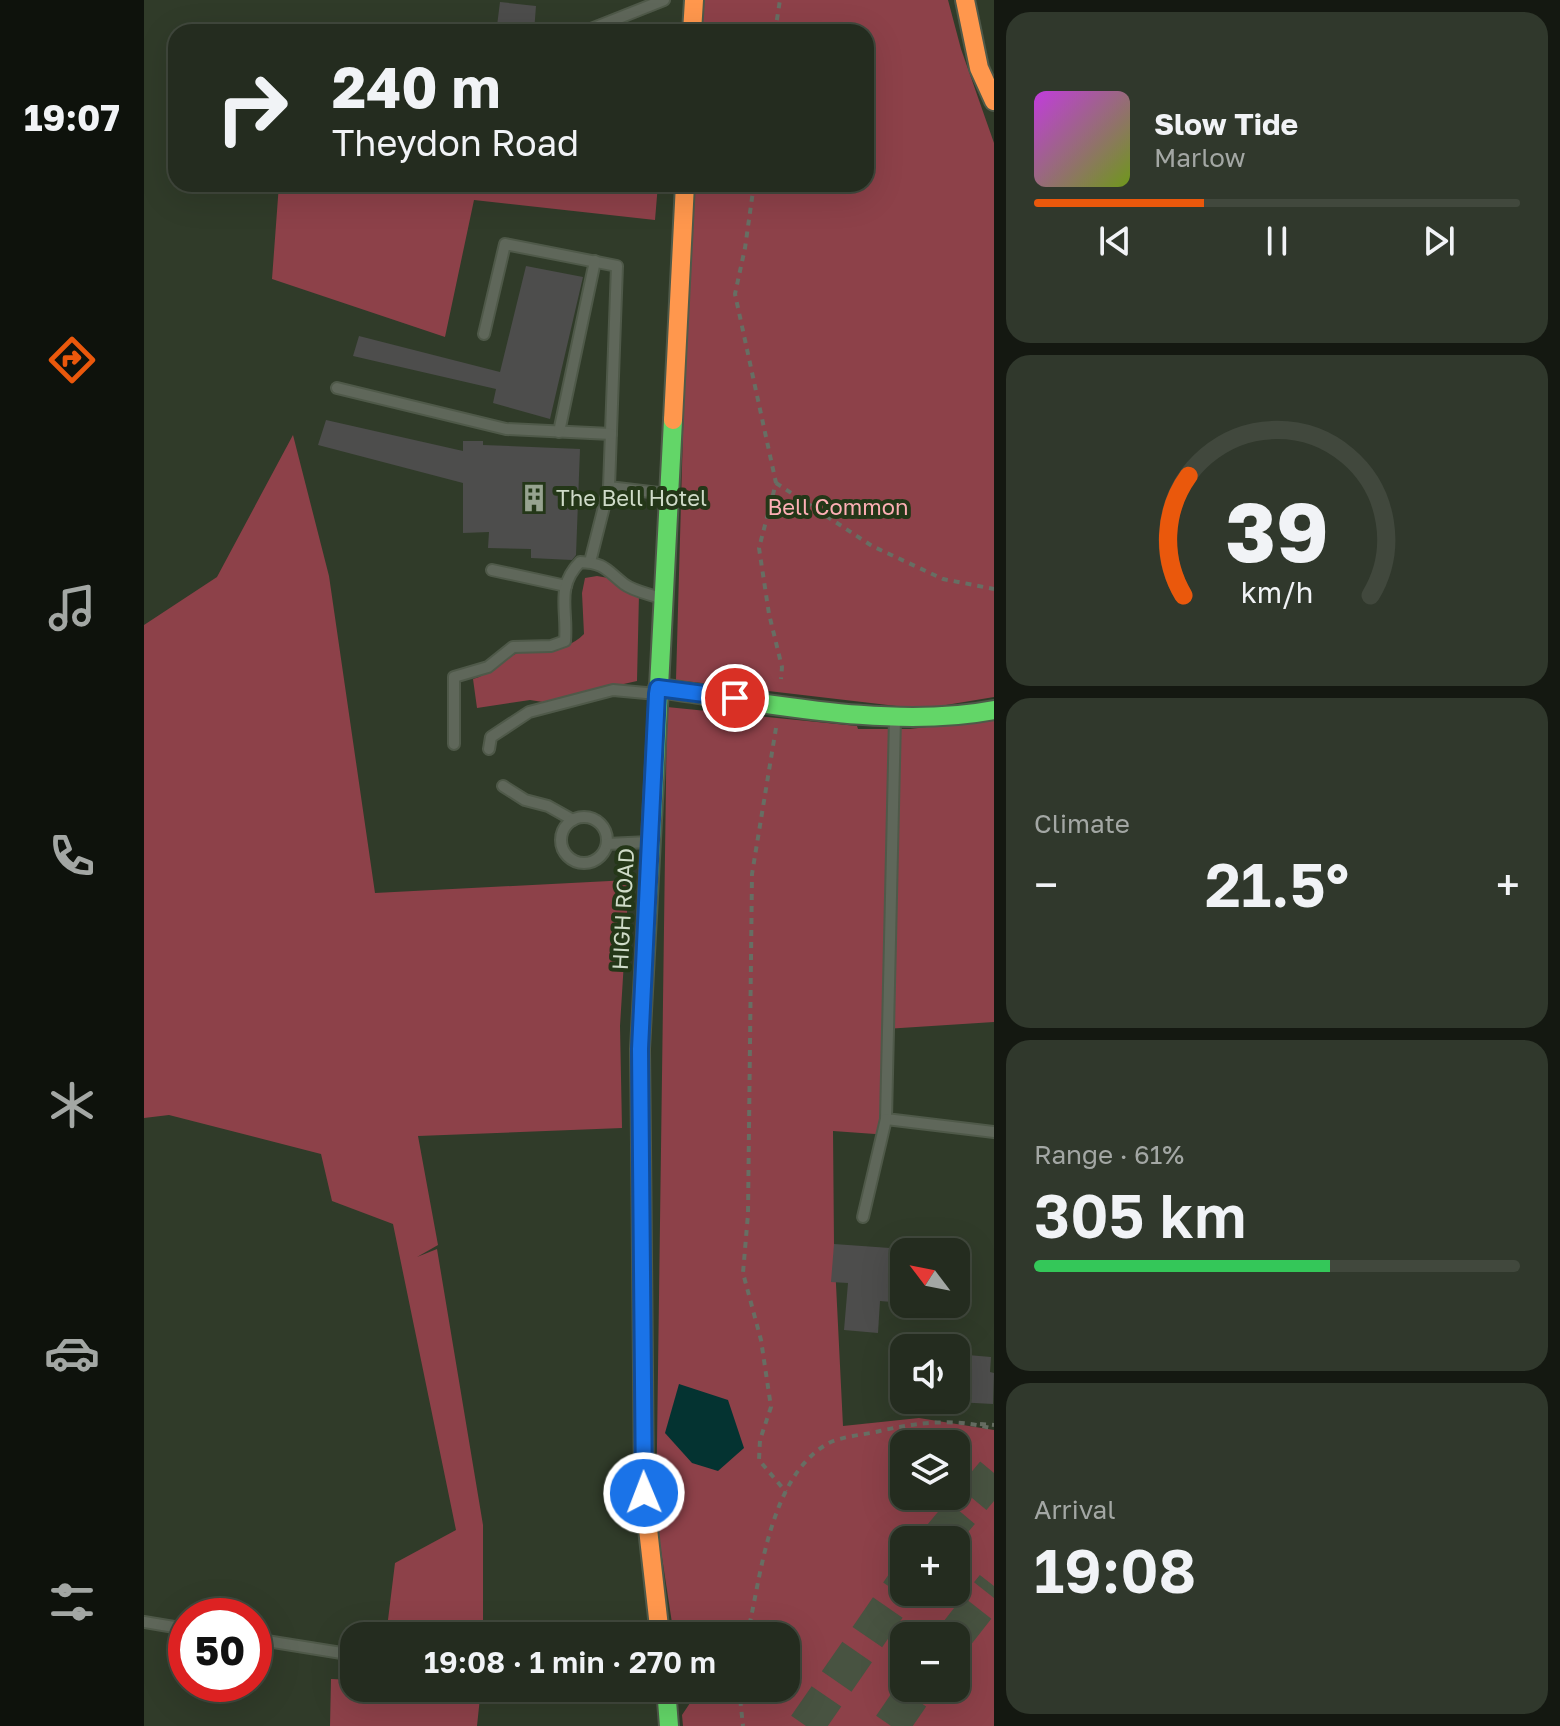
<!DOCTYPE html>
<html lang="en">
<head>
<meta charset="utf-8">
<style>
	body { margin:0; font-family:"Golos Text",sans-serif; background:#30382c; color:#f1f3f6; height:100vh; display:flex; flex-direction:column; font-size:30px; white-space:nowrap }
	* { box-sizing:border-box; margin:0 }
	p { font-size:26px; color:#a3a7a4 }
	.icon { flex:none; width:44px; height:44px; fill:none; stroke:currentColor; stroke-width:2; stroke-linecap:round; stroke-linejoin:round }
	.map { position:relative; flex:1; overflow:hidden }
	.details { display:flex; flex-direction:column; gap:12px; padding:12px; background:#141811; width:566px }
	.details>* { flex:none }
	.banner { position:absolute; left:24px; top:24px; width:706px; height:168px; border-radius:24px; box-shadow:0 8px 32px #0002,0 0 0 2px #41483d; background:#242c1f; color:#f1f3f6; overflow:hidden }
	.needle { width:52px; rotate:302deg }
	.controls { position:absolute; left:746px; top:1238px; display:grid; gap:16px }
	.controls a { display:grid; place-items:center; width:80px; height:80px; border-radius:16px; background:#242c1f; box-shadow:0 8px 32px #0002,0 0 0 2px #41483d; font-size:40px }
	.speed { position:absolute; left:24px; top:1598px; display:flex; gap:16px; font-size:40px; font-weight:700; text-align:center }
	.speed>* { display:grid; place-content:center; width:104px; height:104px; border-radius:50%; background:#242c1f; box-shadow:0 8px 32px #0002,0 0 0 2px #41483d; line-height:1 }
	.speed .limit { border:12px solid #d22; background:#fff; color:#111 }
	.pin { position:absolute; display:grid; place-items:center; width:68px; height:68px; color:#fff; margin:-34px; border:4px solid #fff; border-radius:50%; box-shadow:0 2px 8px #0007 }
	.me { position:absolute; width:88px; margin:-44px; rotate:359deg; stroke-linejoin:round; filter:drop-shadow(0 0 6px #0008) }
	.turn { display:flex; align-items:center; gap:28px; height:168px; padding:0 32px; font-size:36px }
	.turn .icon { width:104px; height:104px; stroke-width:2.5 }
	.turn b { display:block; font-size:56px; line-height:68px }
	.big { font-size:60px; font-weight:600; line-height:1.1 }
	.details .widget { flex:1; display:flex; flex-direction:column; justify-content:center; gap:12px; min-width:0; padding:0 28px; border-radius:24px; background:#30382c }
	.details .dial { align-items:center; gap:0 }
	.dial svg { height:208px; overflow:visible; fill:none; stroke:#41483d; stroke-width:7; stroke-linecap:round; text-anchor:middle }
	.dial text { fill:#f1f3f6; stroke:none }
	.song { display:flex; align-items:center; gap:24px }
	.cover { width:96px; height:96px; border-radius:12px; background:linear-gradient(135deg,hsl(290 70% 55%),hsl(80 70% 35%)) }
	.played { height:8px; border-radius:4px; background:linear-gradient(90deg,#ea580c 35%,#41483d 35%) }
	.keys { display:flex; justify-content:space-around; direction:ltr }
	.heat { display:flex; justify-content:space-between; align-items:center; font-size:44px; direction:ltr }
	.charge { height:12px; border-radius:6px; background:linear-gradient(90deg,#34c759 61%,#41483d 0) }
	.trip { position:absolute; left:196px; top:1622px; width:460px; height:80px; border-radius:24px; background:#242c1f; box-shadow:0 8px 32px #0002,0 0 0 2px #41483d; font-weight:600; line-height:80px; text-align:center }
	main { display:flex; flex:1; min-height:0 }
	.dock { display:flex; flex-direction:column; width:144px; justify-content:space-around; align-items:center; background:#0e120c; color:#a3a7a4 }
	.dock .icon { width:56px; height:56px }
	.dock .selected { color:#ea580c }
	.dock b { font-size:36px; color:#f1f3f6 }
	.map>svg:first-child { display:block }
	.green { fill:#8d4149; fill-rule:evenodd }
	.water { fill:#043331 }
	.building { fill:#4d4d4c }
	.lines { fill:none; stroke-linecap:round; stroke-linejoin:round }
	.highway-tunnel { stroke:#485341; stroke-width:36; stroke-dasharray:36 18; stroke-linecap:butt }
	.lane-casing { stroke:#4f5949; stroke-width:14 }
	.fast-casing { stroke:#4f5949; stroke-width:22 }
	.slow-casing { stroke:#4f5949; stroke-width:22 }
	.jam-casing { stroke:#4f5949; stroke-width:22 }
	.path { stroke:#676e63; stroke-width:4; stroke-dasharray:6 6; stroke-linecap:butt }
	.lane { stroke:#5f675a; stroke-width:10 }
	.fast { stroke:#63d668; stroke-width:18 }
	.slow { stroke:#ff974d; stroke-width:18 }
	.jam { stroke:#b3261e; stroke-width:18 }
	.route-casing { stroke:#114b97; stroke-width:20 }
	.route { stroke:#1a73e8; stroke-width:14 }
	.labels { text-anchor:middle; stroke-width:8; stroke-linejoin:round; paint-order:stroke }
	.poi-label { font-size:22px; fill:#cfdbc8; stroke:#243718; text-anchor:start }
	.park-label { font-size:22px; fill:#feafb5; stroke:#243718 }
	.street-label { font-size:22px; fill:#cfdbc8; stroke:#243718 }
</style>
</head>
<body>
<main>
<nav class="dock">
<b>19:07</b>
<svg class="icon selected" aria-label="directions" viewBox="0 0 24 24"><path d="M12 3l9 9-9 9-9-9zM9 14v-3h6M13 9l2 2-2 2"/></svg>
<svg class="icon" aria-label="music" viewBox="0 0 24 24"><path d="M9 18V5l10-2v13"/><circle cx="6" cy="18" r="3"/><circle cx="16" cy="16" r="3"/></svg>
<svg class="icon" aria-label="phone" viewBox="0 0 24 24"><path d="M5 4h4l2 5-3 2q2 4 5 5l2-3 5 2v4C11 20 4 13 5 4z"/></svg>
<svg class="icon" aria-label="climate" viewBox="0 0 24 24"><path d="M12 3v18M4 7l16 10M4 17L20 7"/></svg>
<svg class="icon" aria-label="car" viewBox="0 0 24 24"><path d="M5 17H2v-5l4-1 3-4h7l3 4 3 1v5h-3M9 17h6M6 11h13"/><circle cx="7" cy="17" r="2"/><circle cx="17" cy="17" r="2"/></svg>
<svg class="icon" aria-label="filters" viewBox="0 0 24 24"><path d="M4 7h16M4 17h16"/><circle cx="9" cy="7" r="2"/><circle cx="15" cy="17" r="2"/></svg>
</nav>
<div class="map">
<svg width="850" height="1726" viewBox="0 0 850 1726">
	<rect width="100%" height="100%" fill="#303b29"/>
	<g class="green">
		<polygon points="560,0 804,0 817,49 850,143 850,697 778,709 532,680 546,184 722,184 722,32 558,32"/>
		<polygon points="288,27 287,32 163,32"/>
		<polygon points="135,184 514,184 511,220 330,200 301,337 128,279"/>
		<polygon points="149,435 185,576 231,893 485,880 476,1026 478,1128 274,1136 294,1245 273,1257 293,1249 339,1525 339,1636 242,1636 251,1563 312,1530 249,1224 188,1201 177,1154 25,1115 0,1118 0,625 73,577"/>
		<path d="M 453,576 L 470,579 L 495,594 L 493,681 L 399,702 L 386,700 L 333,708 L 329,679 C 345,675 353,663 367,656 C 394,643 417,657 440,634 L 438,593 L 441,578 Z"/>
		<path d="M 523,707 L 713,726 L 714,729 L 766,729 L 850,719 L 850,1022 L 741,1029 L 745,1135 L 689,1131 L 690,1244 L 699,1426 L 775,1418 L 850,1430 L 850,1726 L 539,1726 L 538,1715 L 548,1700 L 586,1691 L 587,1688 L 642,1688 L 642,1636 L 530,1636 L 512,1518 ZM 760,1444 L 812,1444 L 812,1496 L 760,1496 ZM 760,1540 L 812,1540 L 812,1592 L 760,1592 ZM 760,1636 L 812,1636 L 812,1688 L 760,1688 Z"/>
		<polygon points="187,1679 210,1680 210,1688 337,1688 333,1726 186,1726"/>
	</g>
	<polygon class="water" points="535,1384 584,1400 600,1448 574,1471 548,1463 521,1433"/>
	<g class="building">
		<polygon points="356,2 392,6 390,32 361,32 361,27 353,26"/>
		<polygon points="382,266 439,277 406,419 349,403 352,389 209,356 215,336 356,372"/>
		<polygon points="182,420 319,451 319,441 339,441 339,445 436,449 432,555 428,560 387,558 387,549 344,548 345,532 319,533 319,483 174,445"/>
		<polygon points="690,1244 760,1249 760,1303 736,1301 734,1333 700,1330 704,1283 687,1282"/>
		<polygon points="812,1354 847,1357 846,1372 850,1373 849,1404 812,1402"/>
	</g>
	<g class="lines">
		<g class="highway-tunnel">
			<polyline points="794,1540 850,1473"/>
			<polyline points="811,1636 850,1586"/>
			<polyline points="662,1726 760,1584"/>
			<polyline points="747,1726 773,1688"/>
		</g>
		<defs>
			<g id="lane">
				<polyline points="413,31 442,31 520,0"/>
				<polyline points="340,334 361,244 473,266 465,487 523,494"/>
				<polyline points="193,388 362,429 467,434"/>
				<polyline points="415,432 451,261"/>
				<polyline points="446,562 465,487"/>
				<polyline points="348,570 422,586"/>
				<polyline points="751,718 742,1119 850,1132"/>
				<path d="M 310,744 L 310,677 L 344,667 L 369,647 L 407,646 L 421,641 C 424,609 411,588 436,562 C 461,563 462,570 480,584 C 489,591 505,594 516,598"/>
				<polyline points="345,749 347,737 385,712 469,690 513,694"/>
				<polyline points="359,786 381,800 404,806 429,820"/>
				<circle cx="440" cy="840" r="23"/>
				<polyline points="463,844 505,842"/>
				<polyline points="719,1217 742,1119"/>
				<polyline points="0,1622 42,1629"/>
				<polyline points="473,1636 513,1626"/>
				<polyline points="110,1639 210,1655"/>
			</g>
			<g id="fast">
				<path d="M 514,688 C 619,702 746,730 850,710"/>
				<polyline points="497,1145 496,1049 529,420"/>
				<polyline points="522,1688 525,1726"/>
			</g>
			<g id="slow">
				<polyline points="821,0 835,68 850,101"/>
				<polyline points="548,32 550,0"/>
				<polyline points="529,420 541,184"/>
				<polyline points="499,1369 500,1493 516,1636"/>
			</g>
			<polyline id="jam" points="497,1145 499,1369"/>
		</defs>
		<use href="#lane" class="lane-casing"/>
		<use href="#fast" class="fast-casing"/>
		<use href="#slow" class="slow-casing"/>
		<use href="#jam" class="jam-casing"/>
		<g class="path">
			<polyline points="631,32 636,0"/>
			<polyline points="610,184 601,248 591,294 632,483 615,548 625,614 638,667 637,679"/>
			<polyline points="632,483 728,546 799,579 850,589"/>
			<polyline points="632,728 608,874 604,1214 599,1273 617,1340 627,1407 616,1440 615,1460 642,1492"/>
			<polyline points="836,1424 850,1425"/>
			<path d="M 603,1636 C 617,1577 625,1478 683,1444 C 697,1436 720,1435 736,1431 C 775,1422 811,1418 850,1429"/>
			<polyline points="595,1688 599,1726"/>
		</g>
		<use href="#lane" class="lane"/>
		<use href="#fast" class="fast"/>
		<use href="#slow" class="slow"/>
		<use href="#jam" class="jam"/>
	</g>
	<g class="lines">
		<defs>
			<polyline id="route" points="500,1493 496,1049 513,694 514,688 591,698"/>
		</defs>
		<use href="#route" class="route-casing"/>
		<use href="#route" class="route"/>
	</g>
	<defs>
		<symbol id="building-bare" viewBox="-9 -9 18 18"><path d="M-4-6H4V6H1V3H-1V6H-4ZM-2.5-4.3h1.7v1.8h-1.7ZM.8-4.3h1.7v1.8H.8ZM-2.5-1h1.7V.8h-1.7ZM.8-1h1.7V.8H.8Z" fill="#97a390" stroke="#243718" stroke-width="2.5" paint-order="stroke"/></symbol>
	</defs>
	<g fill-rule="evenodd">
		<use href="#building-bare" x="370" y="478" width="40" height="40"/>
	</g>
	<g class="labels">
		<g class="poi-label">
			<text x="412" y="506">The Bell Hotel</text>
		</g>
		<g class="park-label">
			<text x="694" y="515">Bell Common</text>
		</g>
		<g class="street-label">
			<text transform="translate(479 909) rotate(-87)" y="8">HIGH ROAD</text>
		</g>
	</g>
</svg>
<div class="controls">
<a><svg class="needle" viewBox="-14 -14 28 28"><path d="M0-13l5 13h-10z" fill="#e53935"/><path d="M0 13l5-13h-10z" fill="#a3a7a4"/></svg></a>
<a><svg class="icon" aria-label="sound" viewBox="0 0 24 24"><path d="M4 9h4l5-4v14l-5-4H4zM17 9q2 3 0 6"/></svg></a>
<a><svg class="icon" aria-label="layers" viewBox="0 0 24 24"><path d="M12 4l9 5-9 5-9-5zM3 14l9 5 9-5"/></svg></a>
<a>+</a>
<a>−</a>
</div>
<div class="speed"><div class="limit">50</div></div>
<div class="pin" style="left:591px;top:698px;background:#d93025"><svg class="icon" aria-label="arrive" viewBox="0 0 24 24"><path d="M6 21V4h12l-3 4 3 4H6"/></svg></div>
<svg class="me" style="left:500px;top:1493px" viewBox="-20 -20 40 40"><circle r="17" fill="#1a73e8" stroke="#fff" stroke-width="3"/><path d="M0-11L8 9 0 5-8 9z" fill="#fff"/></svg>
<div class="trip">19:08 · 1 min · 270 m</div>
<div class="banner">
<div class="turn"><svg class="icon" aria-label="right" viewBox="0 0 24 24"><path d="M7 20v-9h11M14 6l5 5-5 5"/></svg><div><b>240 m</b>Theydon Road</div></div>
</div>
</div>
<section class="details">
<div class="widget">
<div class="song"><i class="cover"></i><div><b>Slow Tide</b><p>Marlow</p></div></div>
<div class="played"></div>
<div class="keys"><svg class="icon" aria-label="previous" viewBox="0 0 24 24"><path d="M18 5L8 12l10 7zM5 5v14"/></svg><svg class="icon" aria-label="pause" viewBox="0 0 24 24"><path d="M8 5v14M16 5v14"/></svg><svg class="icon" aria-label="next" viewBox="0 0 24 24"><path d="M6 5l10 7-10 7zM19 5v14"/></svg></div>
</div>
<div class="widget dial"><svg viewBox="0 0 100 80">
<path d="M14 69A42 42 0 1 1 86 69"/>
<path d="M14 69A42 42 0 0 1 16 23" stroke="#ea580c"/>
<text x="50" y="56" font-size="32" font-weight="700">39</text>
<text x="50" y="72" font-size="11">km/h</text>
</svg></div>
<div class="widget"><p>Climate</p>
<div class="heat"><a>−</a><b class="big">21.5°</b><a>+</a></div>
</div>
<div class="widget"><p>Range · 61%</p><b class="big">305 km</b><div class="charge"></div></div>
<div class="widget"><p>Arrival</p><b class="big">19:08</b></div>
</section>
</main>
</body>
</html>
